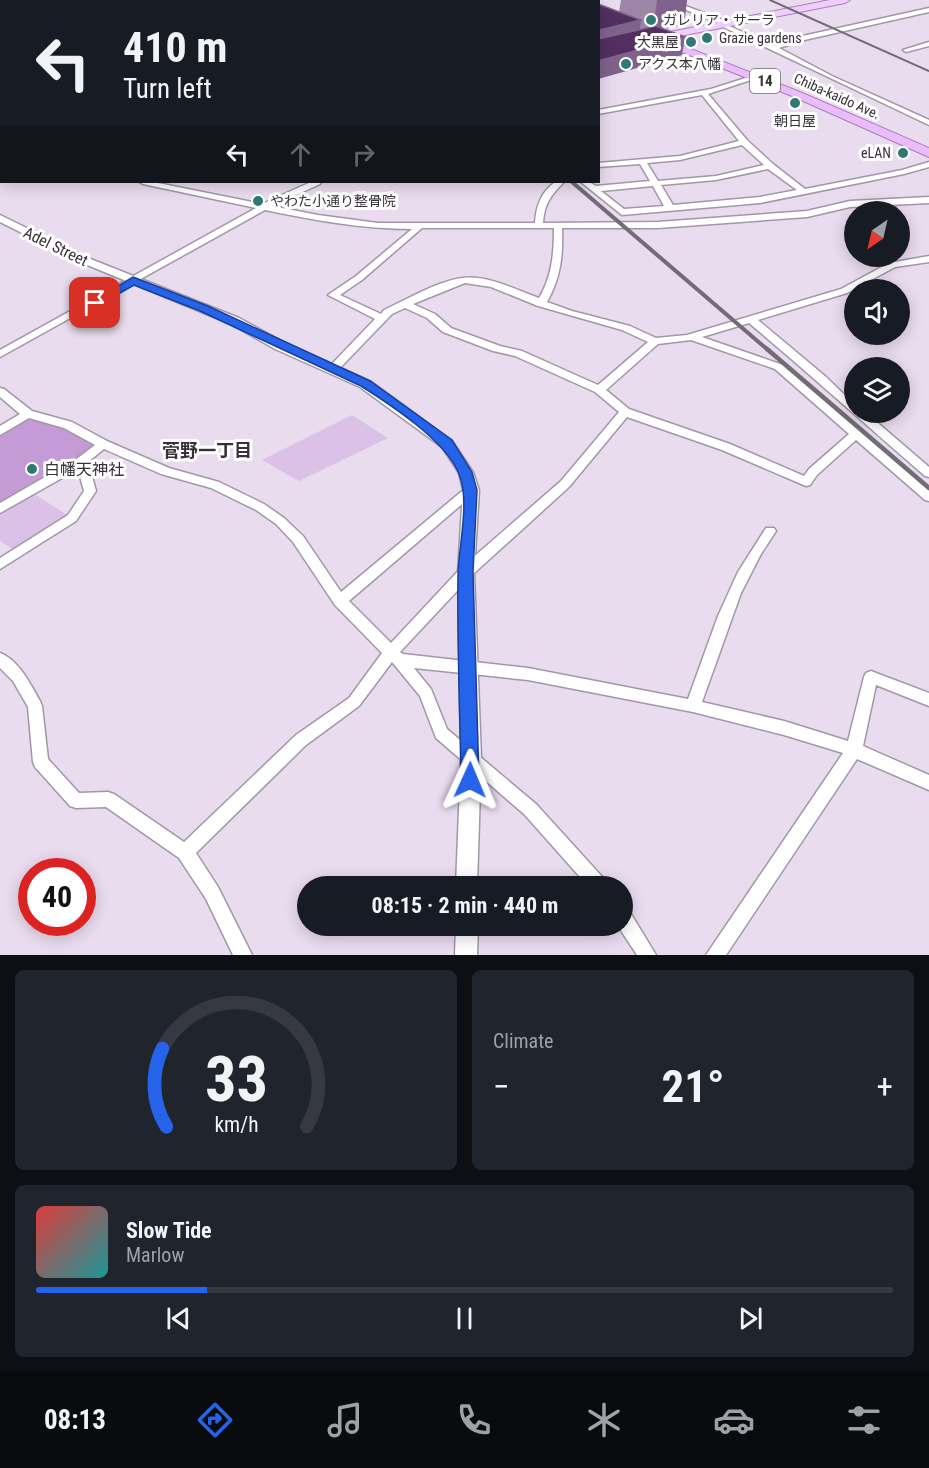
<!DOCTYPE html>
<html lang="en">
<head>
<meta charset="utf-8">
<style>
	body { margin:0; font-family:"Roboto Condensed","Noto Sans JP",sans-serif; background:#20242c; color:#f1f3f6; height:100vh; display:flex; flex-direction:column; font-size:22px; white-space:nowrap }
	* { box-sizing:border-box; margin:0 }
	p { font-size:20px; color:#9ea1a6 }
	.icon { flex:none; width:33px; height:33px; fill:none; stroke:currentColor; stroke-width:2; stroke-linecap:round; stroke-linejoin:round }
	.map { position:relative; height:955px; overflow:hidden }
	.details { display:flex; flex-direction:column; gap:15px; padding:15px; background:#0d0f14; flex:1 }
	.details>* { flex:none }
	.top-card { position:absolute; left:0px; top:0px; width:600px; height:183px; box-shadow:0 3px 15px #0003; background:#171b24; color:#f1f3f6; overflow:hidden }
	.needle { width:39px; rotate:214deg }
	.fabs { position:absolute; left:844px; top:201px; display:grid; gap:12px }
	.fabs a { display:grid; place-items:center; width:66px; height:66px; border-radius:50%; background:#171b24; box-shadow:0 3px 15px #0003; font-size:30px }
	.speed { position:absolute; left:18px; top:858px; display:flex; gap:12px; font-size:30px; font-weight:700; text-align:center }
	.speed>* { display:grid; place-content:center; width:78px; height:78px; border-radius:50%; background:#171b24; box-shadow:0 3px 15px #0003; line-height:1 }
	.speed .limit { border:9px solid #d22; background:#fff; color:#111 }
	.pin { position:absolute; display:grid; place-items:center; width:51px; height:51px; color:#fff; margin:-26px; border-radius:12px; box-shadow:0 3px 9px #0006 }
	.me { position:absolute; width:66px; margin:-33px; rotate:1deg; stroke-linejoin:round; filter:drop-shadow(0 0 4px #0008) }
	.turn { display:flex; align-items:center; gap:21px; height:126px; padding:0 24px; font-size:27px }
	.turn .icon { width:78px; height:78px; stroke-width:2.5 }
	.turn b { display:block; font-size:42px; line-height:51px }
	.lanes { display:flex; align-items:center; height:57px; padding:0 24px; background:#0003; justify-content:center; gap:30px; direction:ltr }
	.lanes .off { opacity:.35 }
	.big { font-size:45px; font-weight:700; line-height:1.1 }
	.details .widget { flex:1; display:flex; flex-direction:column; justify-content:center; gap:9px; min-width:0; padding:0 21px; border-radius:9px; background:#20242c }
	.details .dial { align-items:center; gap:0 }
	.dial svg { height:156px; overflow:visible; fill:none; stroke:#363941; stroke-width:7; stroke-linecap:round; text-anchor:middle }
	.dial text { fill:#f1f3f6; stroke:none }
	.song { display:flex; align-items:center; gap:18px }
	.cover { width:72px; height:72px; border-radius:9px; background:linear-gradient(135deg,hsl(0 70% 55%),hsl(180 70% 35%)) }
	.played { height:6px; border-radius:3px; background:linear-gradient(90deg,#2563eb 20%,#363941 20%) }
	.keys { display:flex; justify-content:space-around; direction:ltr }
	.heat { display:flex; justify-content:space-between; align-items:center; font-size:33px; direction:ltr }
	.details .tiles { flex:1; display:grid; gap:15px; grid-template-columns:1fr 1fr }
	.widget:last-child { grid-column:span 2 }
	.trip { position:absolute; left:297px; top:876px; width:336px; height:60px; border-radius:30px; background:#171b24; box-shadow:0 3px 15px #0003; font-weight:700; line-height:60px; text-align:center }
	.tabs { display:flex; height:96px; justify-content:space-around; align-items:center; background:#090b0e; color:#9ea1a6 }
	.tabs .icon { width:42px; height:42px }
	.tabs .current { color:#2563eb }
	.tabs b { font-size:27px; color:#f1f3f6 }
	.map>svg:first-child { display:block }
	.green { fill:#dbc1e5 }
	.forest { fill:#c49bd5 }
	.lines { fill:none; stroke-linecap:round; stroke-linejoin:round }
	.minor-casing { stroke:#a296a7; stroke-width:3 }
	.tertiary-casing { stroke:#a296a7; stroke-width:3 }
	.primary-casing { stroke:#a780b7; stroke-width:2 }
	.trunk-casing { stroke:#a780b7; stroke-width:2 }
	.minor { fill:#fff; fill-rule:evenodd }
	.tertiary { fill:#fff; fill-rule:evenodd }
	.primary { fill:#efcdfd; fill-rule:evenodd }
	.trunk { fill:#eabcfc; fill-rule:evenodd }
	.rail-far2 { stroke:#736c77; stroke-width:2 }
	.rail-far1 { stroke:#736c77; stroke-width:4 }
	.rail { stroke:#736c77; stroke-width:4.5 }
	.wall { fill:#9e86a8 }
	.shaded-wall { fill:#80638c }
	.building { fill:#532f61; stroke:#80638c; stroke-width:1.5 }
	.route { fill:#2563eb; stroke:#184099; stroke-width:1.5 }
	.poi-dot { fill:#2f7874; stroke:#fff; stroke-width:2 }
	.labels { text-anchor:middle; stroke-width:6; stroke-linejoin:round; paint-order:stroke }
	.far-poi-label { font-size:14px; fill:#363138; stroke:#fff; text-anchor:start }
	.far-street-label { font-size:14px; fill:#363138; stroke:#fff }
	.shield { fill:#fff; stroke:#726f74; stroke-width:1.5 }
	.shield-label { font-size:15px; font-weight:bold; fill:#363138 }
	.street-label { font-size:16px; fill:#363138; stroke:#fff }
	.poi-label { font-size:16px; fill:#363138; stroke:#fff; text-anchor:start }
	.neighbourhood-label { font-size:18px; font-weight:bold; fill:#363138; stroke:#fff }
</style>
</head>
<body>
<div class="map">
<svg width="929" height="955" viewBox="0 0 929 955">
	<rect width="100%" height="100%" fill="#e9dcef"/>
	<g class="green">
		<polygon points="352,415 388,438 299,481 262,460"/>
		<polygon points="31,492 72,518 17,552 0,541 0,509"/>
	</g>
	<polygon class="forest" points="28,414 68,426 103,444 0,509 0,431"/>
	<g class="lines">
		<defs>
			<g id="minor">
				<polygon points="8,0 15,0 6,2"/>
				<polygon points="341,0 350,0 338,2"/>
				<polygon points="393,0 399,0 400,2 394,2"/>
				<polygon points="661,0 670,0 728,22 727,25 774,46 798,37 929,8 929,12 800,41 779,48 832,76 929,120 929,125 719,25 719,23"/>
				<polygon points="2,3 2,7 0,8 0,4"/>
				<rect x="0" y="29" width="2" height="4"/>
				<polygon points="929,42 929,46 906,52 903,50"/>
				<rect x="0" y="75" width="2" height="6"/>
				<path d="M 755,75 L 757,76 L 757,78 L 708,94 L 747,140 L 773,164 L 805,189 L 902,170 L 929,162 L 929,167 L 904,174 L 760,203 L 622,215 L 581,182 L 589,182 L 596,186 L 650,181 L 640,164 L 598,167 L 598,163 L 680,156 L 739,141 L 702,95 L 598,114 L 598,110 L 711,89 ZM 742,145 L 764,165 L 716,176 L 658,181 L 647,163 L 680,160 ZM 768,169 L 797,190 L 760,197 L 673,205 L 661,185 L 716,180 ZM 653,186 L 664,206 L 624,209 L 601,191 Z"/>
				<rect x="0" y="140" width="2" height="4"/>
				<path d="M 139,182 L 153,182 L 262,204 L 311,182 L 321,182 L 320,184 L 272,206 L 318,215 L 378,223 L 535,223 C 536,206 541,192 555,182 L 564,182 C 551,195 544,204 543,223 L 658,222 L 807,211 L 850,201 L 929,197 L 929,203 L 850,207 L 807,217 L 658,228 L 562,228 C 563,255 561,277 547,302 L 572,311 L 630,326 L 656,338 L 687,335 L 841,289 L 889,263 L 929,256 L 929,262 L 895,267 L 847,293 L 758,320 L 826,377 L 855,405 L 855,412 L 865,412 L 929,467 L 929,477 L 925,476 C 866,425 809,373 749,323 L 702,337 L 783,365 L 929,490 L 929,501 L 925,500 L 856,440 L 817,475 L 810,485 L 806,486 L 722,450 L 627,417 L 569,487 L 471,576 L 400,652 L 403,654 L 528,668 L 688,699 L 718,616 L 738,572 L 766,528 L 774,528 L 776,531 L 761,554 L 741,593 L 702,702 L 784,721 L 848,741 L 864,677 L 866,673 L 871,671 L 876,673 L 929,693 L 929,706 L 876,685 L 863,746 L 929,775 L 929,790 L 857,759 L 726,955 L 706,955 L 843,753 L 784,735 L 693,712 L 528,680 L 414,668 L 431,689 L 447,729 L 536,804 L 605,880 L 608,886 L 588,886 L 524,814 L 436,738 L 420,696 L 392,662 L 359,706 L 306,745 L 196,853 L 218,887 L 252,955 L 233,955 L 206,899 L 179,858 L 106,807 L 76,808 L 70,806 L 35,767 L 33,762 L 28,707 L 13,681 L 0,668 L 0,653 C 19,660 31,685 40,701 L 42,706 L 48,759 L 79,793 L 108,792 L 114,794 L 184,842 L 296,735 L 349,698 L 382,653 L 335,605 L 293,542 L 276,524 L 256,510 L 211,488 L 161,474 L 104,449 L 88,462 L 96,491 L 76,521 L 0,569 L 0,558 L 68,515 L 84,491 L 78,469 L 0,513 L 0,503 L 78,458 L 95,445 L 64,428 L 29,418 L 0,435 L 0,426 L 20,414 L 0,397 L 0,388 L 4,389 L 32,411 L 72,422 L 107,441 L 169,468 L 219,482 L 264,504 L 284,518 L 303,536 L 341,592 L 467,487 L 475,487 L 477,490 L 475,493 L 349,601 L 391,643 L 461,568 L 561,481 L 619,412 L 595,392 L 515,356 L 493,351 L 443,332 L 427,318 L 405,308 L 392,314 L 338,370 L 330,370 L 329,368 L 330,366 L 375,319 L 328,295 L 356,276 L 412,229 C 362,229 314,220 265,210 L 0,357 L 0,350 L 256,208 L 143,184 ZM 422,228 L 554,228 C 554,254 552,276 539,298 C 516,290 488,275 463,278 C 440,280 406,300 384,310 L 381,314 L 340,295 L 362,280 ZM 465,283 L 491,287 L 538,306 L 622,330 L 648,342 L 598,385 L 522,351 L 500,346 L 451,328 L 435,314 L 413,304 ZM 691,340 L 775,369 L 849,434 L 809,469 L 804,476 L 730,444 L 629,409 L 606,390 L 658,344 Z"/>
				<polygon points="622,906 628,909 656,955 637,955 618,926 622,926"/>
			</g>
			<g id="tertiary">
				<polygon points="0,215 88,258 239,318 285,343 370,381 452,441 473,472 479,490 474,572 481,758 477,886 456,886 461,758 458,572 463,490 459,473 442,447 360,387 275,349 231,324 80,262 0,222"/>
				<polygon points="456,926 478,926 477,955 455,955"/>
			</g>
			<g id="primary">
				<polygon points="830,0 850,0 845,3 655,41 650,38 655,35"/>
				<rect x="0" y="166" width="2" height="8"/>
			</g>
			<polygon id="trunk" points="658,36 800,92 929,148 929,157 792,96 654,41 654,37"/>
		</defs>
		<use href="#minor" class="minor-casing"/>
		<use href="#tertiary" class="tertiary-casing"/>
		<use href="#primary" class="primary-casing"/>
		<use href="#trunk" class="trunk-casing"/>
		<use href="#minor" class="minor"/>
		<use href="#tertiary" class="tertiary"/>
		<use href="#primary" class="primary"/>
		<use href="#trunk" class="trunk"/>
		<polyline class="rail-far2" points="770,0 929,71"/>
		<polyline class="rail-far1" points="572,182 768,350"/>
		<polyline class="rail" points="767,349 929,488"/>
	</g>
	<g class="wall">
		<polygon points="538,0 589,0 593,2 538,2"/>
		<polygon points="621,0 687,0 684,25 664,29 682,55 598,79 619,12"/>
	</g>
	<g class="shaded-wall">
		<polygon points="657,0 687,0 684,25 653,31"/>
		<polygon points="641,20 639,38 598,48 599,30"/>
		<polygon points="685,37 682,55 598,79 598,61"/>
	</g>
	<g class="building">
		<polygon points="550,0 589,0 593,2 544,2"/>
		<polygon points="598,4 641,20 599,30 598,36"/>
		<polygon points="656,26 685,37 598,61 598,39"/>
	</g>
	<path class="route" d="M 133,277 L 208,306 L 370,381 L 452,440 L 472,472 L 477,490 L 473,572 L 479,780 L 476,786 L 470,789 L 464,786 L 461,780 C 460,712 457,643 458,574 C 459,544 470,501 459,474 C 446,441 391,405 361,386 L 200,311 L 134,285 L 99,305 L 91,305 L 89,303 Z"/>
	<g class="poi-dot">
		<circle cx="651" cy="20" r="6"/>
		<circle cx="707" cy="38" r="6"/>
		<circle cx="691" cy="42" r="6"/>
		<circle cx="626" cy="64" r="6"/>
		<circle cx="795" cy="103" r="6"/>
		<circle cx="903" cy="153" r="6"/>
		<circle cx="258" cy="201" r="6"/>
		<circle cx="32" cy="469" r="6"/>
	</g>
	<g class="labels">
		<g class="far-poi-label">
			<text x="663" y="25">ガレリア・サーラ</text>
			<text x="719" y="43">Grazie gardens</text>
			<text x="679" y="47" text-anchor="end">大黒屋</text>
			<text x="638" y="69">アクス本八幡</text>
			<text x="795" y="126" text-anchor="middle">朝日屋</text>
			<text x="891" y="158" text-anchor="end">eLAN</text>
			<text x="270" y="206">やわた小通り整骨院</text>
		</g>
		<g class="far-street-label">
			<text transform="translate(837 96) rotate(24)" y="5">Chiba-kaido Ave.</text>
		</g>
		<rect class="shield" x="750" y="69" width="30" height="24" rx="4.5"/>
		<g class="shield-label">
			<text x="765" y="86">14</text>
		</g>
		<g class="street-label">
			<text transform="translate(56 246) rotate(26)" y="6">Adel Street</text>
		</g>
		<g class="poi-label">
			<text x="44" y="475">白幡天神社</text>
		</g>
		<g class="neighbourhood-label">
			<text x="207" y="457">菅野一丁目</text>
		</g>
	</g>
</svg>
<div class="fabs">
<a><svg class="needle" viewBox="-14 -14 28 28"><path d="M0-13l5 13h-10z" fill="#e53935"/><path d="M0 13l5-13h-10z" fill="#9ea1a6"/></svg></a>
<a><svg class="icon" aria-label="sound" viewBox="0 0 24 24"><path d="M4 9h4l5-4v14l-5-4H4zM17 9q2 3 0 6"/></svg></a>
<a><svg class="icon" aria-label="layers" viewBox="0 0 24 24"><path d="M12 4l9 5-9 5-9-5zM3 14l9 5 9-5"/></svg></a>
</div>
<div class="speed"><div class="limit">40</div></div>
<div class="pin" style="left:95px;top:303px;background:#d93025"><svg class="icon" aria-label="arrive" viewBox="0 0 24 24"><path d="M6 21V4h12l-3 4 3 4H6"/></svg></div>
<svg class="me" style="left:470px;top:780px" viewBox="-20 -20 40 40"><path d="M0-17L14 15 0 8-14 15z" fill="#2563eb" stroke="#fff" stroke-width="4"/></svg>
<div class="trip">08:15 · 2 min · 440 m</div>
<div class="top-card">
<div class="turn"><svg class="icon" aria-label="left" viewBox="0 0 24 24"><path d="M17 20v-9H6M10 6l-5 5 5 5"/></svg><div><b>410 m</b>Turn left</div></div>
<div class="lanes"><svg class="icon" aria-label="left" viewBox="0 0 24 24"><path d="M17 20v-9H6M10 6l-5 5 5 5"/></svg><svg class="icon off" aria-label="ahead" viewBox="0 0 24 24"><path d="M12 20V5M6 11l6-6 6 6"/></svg><svg class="icon off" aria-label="right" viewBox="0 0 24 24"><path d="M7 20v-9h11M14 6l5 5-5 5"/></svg></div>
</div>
</div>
<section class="details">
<div class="tiles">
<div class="widget dial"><svg viewBox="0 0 100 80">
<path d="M14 69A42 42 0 1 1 86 69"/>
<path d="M14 69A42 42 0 0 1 12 29" stroke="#2563eb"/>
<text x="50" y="56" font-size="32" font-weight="700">33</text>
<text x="50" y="72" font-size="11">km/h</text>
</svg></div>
<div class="widget"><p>Climate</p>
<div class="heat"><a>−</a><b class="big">21°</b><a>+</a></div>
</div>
<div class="widget">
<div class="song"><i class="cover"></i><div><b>Slow Tide</b><p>Marlow</p></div></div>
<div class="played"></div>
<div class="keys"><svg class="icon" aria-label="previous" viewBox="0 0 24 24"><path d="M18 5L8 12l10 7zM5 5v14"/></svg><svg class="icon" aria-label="pause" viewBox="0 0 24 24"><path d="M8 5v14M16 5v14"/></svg><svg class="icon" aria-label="next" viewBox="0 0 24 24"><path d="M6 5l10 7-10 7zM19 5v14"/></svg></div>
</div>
</div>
</section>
<nav class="tabs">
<b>08:13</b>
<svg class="icon current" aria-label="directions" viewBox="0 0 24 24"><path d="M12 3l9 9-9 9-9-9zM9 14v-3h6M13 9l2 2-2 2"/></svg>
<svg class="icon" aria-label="music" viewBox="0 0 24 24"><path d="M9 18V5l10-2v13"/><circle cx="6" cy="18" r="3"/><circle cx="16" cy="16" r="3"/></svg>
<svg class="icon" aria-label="phone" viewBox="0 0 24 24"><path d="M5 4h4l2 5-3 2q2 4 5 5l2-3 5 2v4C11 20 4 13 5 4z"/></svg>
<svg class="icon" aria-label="climate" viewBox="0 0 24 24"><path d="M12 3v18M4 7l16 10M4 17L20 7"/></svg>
<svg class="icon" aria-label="car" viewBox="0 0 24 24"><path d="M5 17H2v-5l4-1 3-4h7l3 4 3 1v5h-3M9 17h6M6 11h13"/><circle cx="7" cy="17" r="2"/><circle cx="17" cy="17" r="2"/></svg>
<svg class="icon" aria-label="filters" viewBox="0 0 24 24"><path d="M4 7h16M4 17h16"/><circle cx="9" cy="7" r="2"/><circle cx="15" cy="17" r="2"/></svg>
</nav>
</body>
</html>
